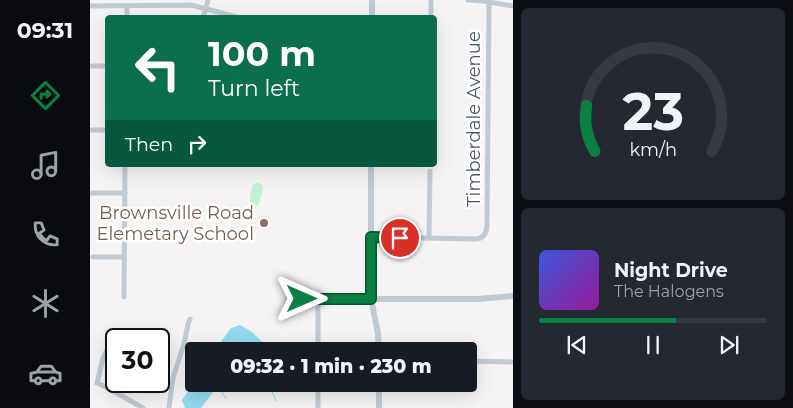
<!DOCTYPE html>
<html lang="en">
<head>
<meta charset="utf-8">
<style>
	body { margin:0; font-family:Montserrat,sans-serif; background:#242831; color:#f1f3f6; height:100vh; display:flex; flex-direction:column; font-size:19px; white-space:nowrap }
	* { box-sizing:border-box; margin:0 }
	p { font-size:16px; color:#9ea1a6 }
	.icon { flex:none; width:28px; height:28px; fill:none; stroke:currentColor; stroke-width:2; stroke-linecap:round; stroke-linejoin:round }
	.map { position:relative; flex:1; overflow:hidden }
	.details { display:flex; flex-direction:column; gap:8px; padding:8px; background:#0d0f14; width:280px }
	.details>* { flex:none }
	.banner { position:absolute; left:15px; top:15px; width:332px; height:152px; border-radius:5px; box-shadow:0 5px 20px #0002; background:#0b6e4f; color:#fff; overflow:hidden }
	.speed { position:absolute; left:15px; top:328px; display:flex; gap:10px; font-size:25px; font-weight:700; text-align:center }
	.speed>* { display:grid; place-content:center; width:65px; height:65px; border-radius:50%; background:#171b24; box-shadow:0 5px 20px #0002; line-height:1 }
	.speed .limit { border:2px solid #111; border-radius:8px; background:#fff; color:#111 }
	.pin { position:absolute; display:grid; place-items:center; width:42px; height:42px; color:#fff; margin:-21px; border:2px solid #fff; border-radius:50%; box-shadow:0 1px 5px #0007 }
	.me { position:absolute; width:55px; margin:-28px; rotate:90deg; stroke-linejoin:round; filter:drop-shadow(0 0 4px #0008) }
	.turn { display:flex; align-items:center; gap:18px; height:105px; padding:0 20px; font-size:22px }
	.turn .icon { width:65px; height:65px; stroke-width:2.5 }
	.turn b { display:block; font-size:35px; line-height:42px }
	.then { display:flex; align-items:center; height:48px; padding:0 20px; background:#0003; gap:10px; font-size:19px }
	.details .tile { flex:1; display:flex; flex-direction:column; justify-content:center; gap:8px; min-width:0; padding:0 18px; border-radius:8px; background:#242831 }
	.details .dial { align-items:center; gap:0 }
	.dial svg { height:130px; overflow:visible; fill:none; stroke:#363941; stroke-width:7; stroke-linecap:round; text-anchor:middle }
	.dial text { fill:#f1f3f6; stroke:none }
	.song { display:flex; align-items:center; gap:15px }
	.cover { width:60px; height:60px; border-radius:8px; background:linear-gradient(135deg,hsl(230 70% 55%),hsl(300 70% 35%)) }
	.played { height:5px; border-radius:2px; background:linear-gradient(90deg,#0b8043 60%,#363941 60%) }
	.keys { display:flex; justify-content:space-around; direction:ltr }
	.trip { position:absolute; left:95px; top:342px; width:292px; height:50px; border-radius:5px; background:#171b24; box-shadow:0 5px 20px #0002; font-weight:800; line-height:50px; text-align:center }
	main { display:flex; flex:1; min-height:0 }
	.tab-bar { display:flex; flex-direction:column; width:90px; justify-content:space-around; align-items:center; background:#090b0e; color:#9ea1a6 }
	.tab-bar .icon { width:35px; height:35px }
	.tab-bar .active { color:#0b8043 }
	.tab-bar b { font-size:22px; color:#f1f3f6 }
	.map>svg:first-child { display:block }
	.green { fill:#c3f1d5 }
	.water { fill:#90daee }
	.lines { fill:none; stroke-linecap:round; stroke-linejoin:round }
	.stream { stroke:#90daee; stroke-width:1 }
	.minor { stroke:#c1cad2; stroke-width:5 }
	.tertiary { stroke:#c1cad2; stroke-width:6 }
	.route-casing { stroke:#07532c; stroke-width:12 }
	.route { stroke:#0b8043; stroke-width:9 }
	.education-dot { fill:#8d6e63; stroke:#fff; stroke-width:2 }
	.labels { text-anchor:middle; stroke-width:5; stroke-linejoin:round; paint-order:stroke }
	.street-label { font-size:18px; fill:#4a5661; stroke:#fff }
	.education-label { font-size:18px; fill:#785e54; stroke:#fff; text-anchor:end }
</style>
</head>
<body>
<main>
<nav class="tab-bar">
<b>09:31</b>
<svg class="icon active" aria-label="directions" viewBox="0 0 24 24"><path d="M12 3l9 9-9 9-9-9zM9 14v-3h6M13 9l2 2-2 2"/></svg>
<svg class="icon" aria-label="music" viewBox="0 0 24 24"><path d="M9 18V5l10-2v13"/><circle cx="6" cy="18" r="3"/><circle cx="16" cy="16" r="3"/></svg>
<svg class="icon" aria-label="phone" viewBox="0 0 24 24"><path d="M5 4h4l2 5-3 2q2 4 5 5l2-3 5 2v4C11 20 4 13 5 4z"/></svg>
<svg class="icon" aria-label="climate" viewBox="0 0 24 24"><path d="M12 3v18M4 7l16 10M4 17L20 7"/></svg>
<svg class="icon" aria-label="car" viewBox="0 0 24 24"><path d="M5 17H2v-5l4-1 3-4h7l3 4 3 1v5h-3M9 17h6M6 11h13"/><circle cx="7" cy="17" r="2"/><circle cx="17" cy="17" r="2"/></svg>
</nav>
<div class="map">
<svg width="423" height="408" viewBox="0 0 423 408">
	<rect width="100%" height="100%" fill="#f5f3f3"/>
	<path class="green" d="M 169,182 L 173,186 C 173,193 170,198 169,204 L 165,207 L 160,203 C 160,197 160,188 164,184 Z"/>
	<g class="water">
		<polygon points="150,325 162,332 182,351 124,351 141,328"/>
		<polygon points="104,383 104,384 135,384 124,391 111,408 95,408 92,400"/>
	</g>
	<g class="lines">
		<g class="stream">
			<polyline points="179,384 186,401"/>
			<polyline points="128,387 136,398"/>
		</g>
		<g class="minor">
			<polyline points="378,0 393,1 423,6"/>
			<polyline points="0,6 101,5 151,18"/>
			<polyline points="37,6 37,18"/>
			<polyline points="113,18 118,0"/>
			<polyline points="341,18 341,0"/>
			<polyline points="1,66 18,66"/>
			<polyline points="0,130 18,130"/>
			<polyline points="0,193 35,193"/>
			<path d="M 281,237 L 386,239 C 394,238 396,234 397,226 L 399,2"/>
			<polyline points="339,238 340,171"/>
			<polyline points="3,257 34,257"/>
			<polyline points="34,297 35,165"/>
			<polyline points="199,299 281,299"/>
			<polyline points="24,337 13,358 7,383 18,388 53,408"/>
			<polyline points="228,351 228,299"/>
			<polyline points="379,361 423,362"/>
			<polyline points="228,384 228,408"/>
			<polyline points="79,408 83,378 94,344 98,324 100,319"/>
		</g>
		<g class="tertiary">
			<polyline points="282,18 282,0"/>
			<polyline points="281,165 281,299 288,333 289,351"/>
			<polyline points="281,299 388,299 423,296"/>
			<polyline points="289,384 289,408"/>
		</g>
	</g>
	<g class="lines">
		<defs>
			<polyline id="route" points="212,299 281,299 281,237 310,238"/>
		</defs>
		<use href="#route" class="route-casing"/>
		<use href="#route" class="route"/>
	</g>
	<circle class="education-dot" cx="174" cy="223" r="5"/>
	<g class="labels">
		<g class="street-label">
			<text transform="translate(384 119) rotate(-90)" y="6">Timberdale Avenue</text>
		</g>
		<g class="education-label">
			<text x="164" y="219">Brownsville Road<tspan x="164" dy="21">Elemetary School</tspan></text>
		</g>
	</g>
</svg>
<div class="speed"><div class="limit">30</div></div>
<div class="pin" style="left:310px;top:238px;background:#d93025"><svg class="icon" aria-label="arrive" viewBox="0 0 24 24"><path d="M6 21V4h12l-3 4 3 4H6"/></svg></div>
<svg class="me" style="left:212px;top:299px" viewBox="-20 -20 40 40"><path d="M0-17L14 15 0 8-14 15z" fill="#0b8043" stroke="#fff" stroke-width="4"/></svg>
<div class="trip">09:32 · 1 min · 230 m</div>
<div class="banner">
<div class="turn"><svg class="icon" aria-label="left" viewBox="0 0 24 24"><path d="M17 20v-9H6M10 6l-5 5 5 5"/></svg><div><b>100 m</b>Turn left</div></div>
<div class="then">Then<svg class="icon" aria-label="right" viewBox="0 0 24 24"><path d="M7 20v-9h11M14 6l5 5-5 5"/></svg></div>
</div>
</div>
<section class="details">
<div class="tile dial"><svg viewBox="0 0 100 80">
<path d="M14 69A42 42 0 1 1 86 69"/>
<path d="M14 69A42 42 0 0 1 9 41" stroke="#0b8043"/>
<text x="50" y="56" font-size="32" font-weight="700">23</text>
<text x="50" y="72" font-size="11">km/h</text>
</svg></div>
<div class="tile">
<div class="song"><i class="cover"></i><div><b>Night Drive</b><p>The Halogens</p></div></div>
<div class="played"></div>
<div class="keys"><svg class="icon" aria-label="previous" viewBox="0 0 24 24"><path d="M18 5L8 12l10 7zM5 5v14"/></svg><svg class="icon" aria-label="pause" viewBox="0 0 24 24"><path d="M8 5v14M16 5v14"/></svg><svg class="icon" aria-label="next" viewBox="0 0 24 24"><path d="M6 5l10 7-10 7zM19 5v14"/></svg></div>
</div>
</section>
</main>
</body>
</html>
